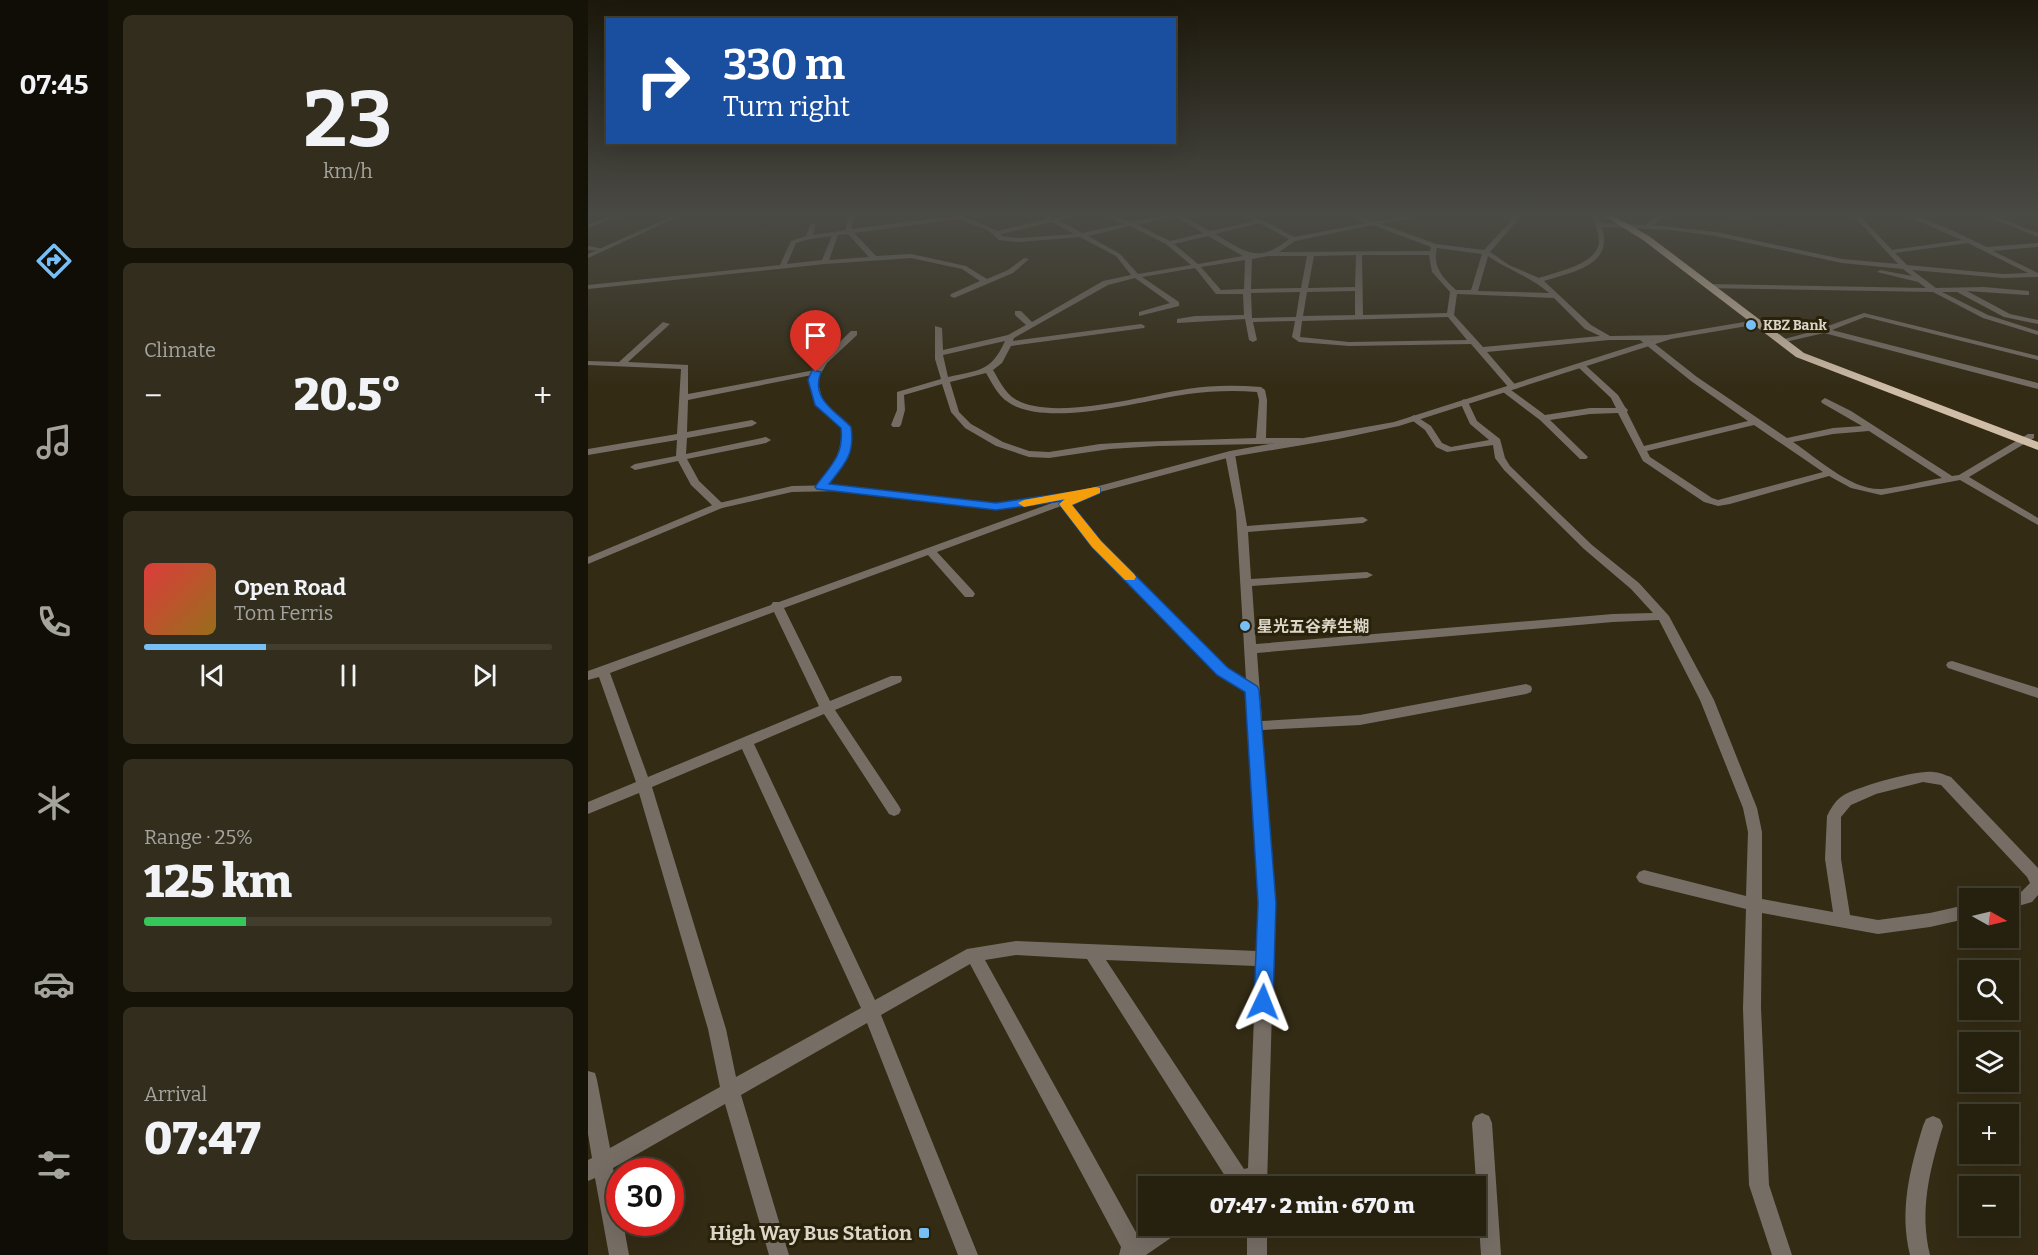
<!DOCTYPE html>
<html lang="en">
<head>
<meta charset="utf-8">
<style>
	body { margin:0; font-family:Bitter,"Noto Sans SC",serif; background:#322d1d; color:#f1f3f6; height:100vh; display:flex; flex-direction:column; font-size:22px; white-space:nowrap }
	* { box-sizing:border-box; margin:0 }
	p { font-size:20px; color:#a4a39e }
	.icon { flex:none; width:33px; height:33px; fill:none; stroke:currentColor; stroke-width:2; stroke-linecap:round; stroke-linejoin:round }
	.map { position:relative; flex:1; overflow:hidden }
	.side { display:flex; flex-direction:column; gap:15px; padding:15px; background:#151208; width:480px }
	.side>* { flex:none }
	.top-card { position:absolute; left:18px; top:18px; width:570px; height:126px; border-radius:0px; box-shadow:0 6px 24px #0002,0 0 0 2px #423e2f; background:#1a4fa0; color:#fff; overflow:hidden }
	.needle { width:39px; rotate:98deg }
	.controls { position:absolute; left:1371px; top:888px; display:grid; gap:12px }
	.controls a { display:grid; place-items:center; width:60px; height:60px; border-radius:0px; background:#26200f; box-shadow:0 6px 24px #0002,0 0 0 2px #423e2f; font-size:30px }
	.speed { position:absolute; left:18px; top:1158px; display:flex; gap:12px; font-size:30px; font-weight:700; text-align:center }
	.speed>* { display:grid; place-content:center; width:78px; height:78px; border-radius:50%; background:#26200f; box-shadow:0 6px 24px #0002,0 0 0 2px #423e2f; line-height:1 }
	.speed .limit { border:9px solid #d22; background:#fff; color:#111 }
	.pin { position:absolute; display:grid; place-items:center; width:51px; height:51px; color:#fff; margin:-62px -26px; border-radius:50% 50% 50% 0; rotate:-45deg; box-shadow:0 0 6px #0007 }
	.pin .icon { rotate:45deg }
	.me { position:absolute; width:66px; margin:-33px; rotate:2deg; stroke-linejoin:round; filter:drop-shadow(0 0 4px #0008) }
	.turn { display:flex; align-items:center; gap:21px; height:126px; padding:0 18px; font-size:27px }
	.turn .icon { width:78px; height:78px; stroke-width:2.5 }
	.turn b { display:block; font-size:42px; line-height:51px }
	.big { font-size:45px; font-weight:800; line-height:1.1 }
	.side .card { flex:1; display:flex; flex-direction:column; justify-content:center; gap:9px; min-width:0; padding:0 21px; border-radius:9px; background:#322d1d }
	.side .dial { align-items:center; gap:0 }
	.dial b { font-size:78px; line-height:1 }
	.song { display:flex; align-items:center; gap:18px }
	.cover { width:72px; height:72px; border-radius:9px; background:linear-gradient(135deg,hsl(0 70% 55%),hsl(40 70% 35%)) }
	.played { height:6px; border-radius:3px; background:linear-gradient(90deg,#77bff7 30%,#423e2f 30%) }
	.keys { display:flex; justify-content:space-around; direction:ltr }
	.heat { display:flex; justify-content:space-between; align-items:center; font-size:33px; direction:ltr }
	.charge { height:9px; border-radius:4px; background:linear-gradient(90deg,#34c759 25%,#423e2f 0) }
	.trip { position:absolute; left:550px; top:1176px; width:348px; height:60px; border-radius:0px; background:#26200f; box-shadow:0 6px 24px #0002,0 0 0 2px #423e2f; font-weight:800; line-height:60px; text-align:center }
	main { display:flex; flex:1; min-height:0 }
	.menu { display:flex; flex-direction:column; width:108px; justify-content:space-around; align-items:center; background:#0f0d06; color:#a4a39e }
	.menu .icon { width:42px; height:42px }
	.menu .current { color:#77bff7 }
	.menu b { font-size:27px; color:#f1f3f6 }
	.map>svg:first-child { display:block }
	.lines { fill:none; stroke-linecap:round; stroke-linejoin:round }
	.minor { fill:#766e65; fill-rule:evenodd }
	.tertiary { fill:#766e65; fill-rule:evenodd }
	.trunk { fill:#d0bda8; fill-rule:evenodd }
	.route { fill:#1a73e8; stroke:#114b97; stroke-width:1.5 }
	.slow { fill:#f59e0b }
	.poi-dot { fill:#77bff7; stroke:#29210a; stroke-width:2 }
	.labels { text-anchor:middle; stroke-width:6; stroke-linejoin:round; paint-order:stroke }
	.far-poi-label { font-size:14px; font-weight:bold; fill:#dbd6c8; stroke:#29210a; text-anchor:start }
	.poi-label { font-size:16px; font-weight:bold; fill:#dbd6c8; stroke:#29210a; text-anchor:start }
	.near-poi-label { font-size:20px; font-weight:bold; fill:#dbd6c8; stroke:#29210a; text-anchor:end }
</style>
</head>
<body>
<main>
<nav class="menu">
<b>07:45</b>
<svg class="icon current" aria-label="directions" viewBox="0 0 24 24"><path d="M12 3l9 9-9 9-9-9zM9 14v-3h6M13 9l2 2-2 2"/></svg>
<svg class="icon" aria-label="music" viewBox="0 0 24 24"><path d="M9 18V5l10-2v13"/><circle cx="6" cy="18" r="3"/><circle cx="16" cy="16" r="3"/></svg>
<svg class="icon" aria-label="phone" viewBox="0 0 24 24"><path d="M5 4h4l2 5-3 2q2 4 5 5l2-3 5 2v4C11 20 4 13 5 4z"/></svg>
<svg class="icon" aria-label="climate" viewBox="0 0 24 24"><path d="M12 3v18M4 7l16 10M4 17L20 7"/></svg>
<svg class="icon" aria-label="car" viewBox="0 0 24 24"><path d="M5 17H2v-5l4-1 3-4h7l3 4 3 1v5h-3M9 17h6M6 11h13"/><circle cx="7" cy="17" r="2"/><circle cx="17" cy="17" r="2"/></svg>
<svg class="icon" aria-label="filters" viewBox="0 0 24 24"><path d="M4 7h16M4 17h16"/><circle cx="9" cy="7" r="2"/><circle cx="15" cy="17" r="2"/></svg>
</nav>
<section class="side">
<div class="card dial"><b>23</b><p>km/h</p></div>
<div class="card"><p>Climate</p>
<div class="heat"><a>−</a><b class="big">20.5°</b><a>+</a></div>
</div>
<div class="card">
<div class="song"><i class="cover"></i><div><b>Open Road</b><p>Tom Ferris</p></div></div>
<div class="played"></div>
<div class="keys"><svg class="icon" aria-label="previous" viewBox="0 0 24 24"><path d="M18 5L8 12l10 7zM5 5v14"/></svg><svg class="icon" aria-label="pause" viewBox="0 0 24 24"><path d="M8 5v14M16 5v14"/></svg><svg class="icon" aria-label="next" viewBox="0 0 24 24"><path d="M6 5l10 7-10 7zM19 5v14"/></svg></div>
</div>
<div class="card"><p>Range · 25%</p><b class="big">125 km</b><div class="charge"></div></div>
<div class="card"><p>Arrival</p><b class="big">07:47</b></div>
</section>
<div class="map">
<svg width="1450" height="1255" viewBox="0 0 1450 1255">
	<rect width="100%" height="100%" fill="#332b14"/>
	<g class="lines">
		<g class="minor">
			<polygon points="25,215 33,215 0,228 0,224"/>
			<polygon points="68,215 82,215 89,217 86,219"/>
			<path d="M 259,215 L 265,215 L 264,229 L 371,215 L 410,231 L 459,219 L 453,215 L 460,215 L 466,218 L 489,215 L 471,220 L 494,233 L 536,224 L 513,215 L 521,215 L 543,222 L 578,215 L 593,215 L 622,231 L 667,221 L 658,215 L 665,215 L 706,237 L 778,223 L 761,215 C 770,215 776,219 785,221 C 797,222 815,215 829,215 L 826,217 L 793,224 L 848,244 L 896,250 L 923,221 L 924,215 L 930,215 L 928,222 L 902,252 L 921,265 L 951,278 C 968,272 1010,264 1011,242 C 1011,232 1006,224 1004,215 L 1010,215 L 1013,223 L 1057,225 L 1072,215 L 1079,215 L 1065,225 L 1128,232 L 1254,259 L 1310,264 L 1265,215 L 1271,215 L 1304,250 L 1374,240 L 1316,215 L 1324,215 L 1357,227 L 1399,247 L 1450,243 L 1450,247 L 1405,251 L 1450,273 L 1450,277 L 1415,278 L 1324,270 L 1348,288 L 1396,287 L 1441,291 L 1441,295 L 1438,295 L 1379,291 L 1422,314 L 1450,320 L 1450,324 L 1416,317 L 1369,292 L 1354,292 L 1400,315 L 1450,331 L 1450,335 L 1395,318 L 1345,292 L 1117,288 L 1117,284 L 1120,284 L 1338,288 L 1330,282 L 1289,272 L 1292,270 L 1324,276 L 1315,269 L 1254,263 L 1128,236 L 1083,230 L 1014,227 C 1026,266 984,272 956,281 L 1003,325 L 1022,336 L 1085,335 L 1086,337 L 1082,339 L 1062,340 L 1109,377 L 1199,438 L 1245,428 L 1274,426 L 1234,403 L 1233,401 L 1237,398 L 1263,411 L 1364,476 L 1371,475 L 1440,434 L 1446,434 L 1446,438 L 1381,477 L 1450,518 L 1450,525 L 1372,480 L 1293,495 L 1263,488 L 1241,476 L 1142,504 L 1130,506 L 1116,502 L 1055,461 L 1030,413 L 1002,414 L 962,420 L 1000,457 L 998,459 L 992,459 L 952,420 L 915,392 L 915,388 L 922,389 L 883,344 L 761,346 L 711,342 L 704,337 L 707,321 L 665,322 L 669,340 L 665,342 L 661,340 L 657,319 L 589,323 L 589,319 L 607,316 L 656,315 L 655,294 L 628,294 L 607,268 L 554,277 L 591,302 L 591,306 L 551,316 L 551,312 L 582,303 L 547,278 L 520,285 L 426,338 L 425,341 L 553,324 L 557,326 L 556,328 L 423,346 L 414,363 L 405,370 C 411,380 417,393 427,399 C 463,422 558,395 599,389 C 624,385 648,385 673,387 L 677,390 L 679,400 L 678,438 L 713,438 L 718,441 L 716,443 L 570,446 L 522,449 L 461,458 L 441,457 L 408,446 L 377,428 L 363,412 L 354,384 L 316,395 L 317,410 L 313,425 L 311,427 L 305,427 L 303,425 L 309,410 L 309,392 L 353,379 L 347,359 L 347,326 L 354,328 L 355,350 L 420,335 L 438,325 L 427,315 L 427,311 L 433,311 L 444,322 L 515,281 L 543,275 L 528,256 L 492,237 L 431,242 L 411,240 L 400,230 L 370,219 L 266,233 L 288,256 L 323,254 L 378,266 L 399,279 L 420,270 L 436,258 L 441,259 L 425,273 L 366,298 L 362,296 L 363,294 L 392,281 L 374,269 L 323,258 L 237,264 L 0,289 L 0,285 L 192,265 L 203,241 L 218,236 L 223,223 L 228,224 L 225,235 L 258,230 ZM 587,216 L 615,233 L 582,241 L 550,225 ZM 464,222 L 486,234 L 431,238 L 414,236 L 413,234 ZM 671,223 L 701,239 C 669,265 657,251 627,234 ZM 785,225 L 843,247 L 842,251 L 691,252 L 707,241 ZM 542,226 L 578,244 L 603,265 L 550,274 L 532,254 L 500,236 ZM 260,234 L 281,257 L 241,260 L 250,235 ZM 244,236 L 234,260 L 199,264 L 208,243 L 222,239 ZM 620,236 L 655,256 L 610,264 L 586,244 ZM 1380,243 L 1440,273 L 1415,274 L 1319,265 L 1307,253 ZM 849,248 L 894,254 L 883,290 L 868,290 C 855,278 844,267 849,248 ZM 768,255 L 767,287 L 720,288 L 726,256 ZM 774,255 L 841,255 L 844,272 L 862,292 L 859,313 L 775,315 ZM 680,256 L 719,256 L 713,288 L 663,289 L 664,259 ZM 900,256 C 920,270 943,277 961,293 L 890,291 ZM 657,260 L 656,289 L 633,290 L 613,267 ZM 767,291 L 767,315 L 715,316 L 719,292 ZM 712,292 L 708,317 L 664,318 L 663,293 ZM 869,294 L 966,298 L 997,329 L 1012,336 L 895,347 L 866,315 ZM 860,317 L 879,340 L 761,342 L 712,337 L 714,321 ZM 1021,340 L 1052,340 L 1103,381 L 1160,421 L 1056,446 L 1039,412 L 1040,410 L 1037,407 L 1030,395 L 996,364 L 989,366 L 1023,398 L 1028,408 L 1002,408 L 957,415 L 923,390 L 930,388 L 899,352 ZM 417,341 C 403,372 391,370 360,377 L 355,355 ZM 398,373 C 404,383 410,396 420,402 C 457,429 557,400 600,394 C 623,391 646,390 669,392 L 671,400 L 668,438 L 546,442 L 512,444 L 461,452 L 441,451 L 415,442 L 383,424 L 371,412 L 362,382 ZM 1166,425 L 1235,472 L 1130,500 L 1124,498 L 1062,457 L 1059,451 ZM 1281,431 L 1354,478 C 1334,481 1314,487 1294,489 C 1264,491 1229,458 1205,442 L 1245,434 Z"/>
			<polygon points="1141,215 1167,215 1158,219"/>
			<polygon points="1396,215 1404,215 1450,233 1450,237"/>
			<polygon points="0,246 17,249 14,251 0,250"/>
			<polygon points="1276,313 1450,356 1450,360 1277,317 1244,330 1450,383 1450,389 1236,333 1193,343 1189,341 1226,331"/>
			<path d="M 75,322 L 82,324 L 40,362 L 100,365 L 100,394 L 227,370 L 233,360 L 263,331 L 269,331 L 269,335 L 239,363 L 229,380 L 236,404 L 261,425 L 263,437 L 258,459 L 237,489 L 229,489 L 228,487 C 243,467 255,454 253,428 L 228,405 L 221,380 L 224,375 L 100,400 L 99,432 L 164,420 L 169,423 L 164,426 L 99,438 L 98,454 L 178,437 L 183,440 L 178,443 L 99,459 L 111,481 L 135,504 L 136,506 L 135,508 L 127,508 L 103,485 L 90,461 L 47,470 L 42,467 L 47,464 L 88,456 L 89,440 L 0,455 L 0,449 L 89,434 L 93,369 L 0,365 L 0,361 L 31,362 Z"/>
			<path d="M 876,399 L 880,402 L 889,421 L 912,439 L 917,458 L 922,466 L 1004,545 L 1051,583 L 1081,616 L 1126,700 L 1169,808 L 1174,832 L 1174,899 L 1245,912 L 1237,859 L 1239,816 C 1242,810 1247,801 1253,797 C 1267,787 1328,770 1345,772 C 1351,772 1357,775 1363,777 L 1450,868 L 1450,895 L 1444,902 L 1420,909 L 1420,898 L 1414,898 L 1414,897 L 1433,892 L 1442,883 L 1439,877 L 1353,785 L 1335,782 L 1288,794 L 1263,805 L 1253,817 L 1253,859 L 1262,915 L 1290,920 L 1342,913 L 1382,904 L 1382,918 L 1342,927 L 1290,934 L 1174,913 L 1173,1008 L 1181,1185 L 1204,1255 L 1184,1255 L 1161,1185 L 1155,1008 L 1158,909 L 1056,884 L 1051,882 L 1048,877 L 1051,872 L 1056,870 L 1158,896 L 1160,832 L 1155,808 L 1112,700 L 1071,620 L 1025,622 L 669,653 L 674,721 L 772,715 L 938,684 L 943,686 L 944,689 L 943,692 L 938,694 L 772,725 L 674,730 L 687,903 L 679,1186 L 629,1186 L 632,1179 L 637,1176 L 499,959 L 428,955 L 397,960 L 550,1236 L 566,1226 L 593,1226 L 590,1233 L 558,1255 L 531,1255 L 533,1247 L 382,964 L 293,1015 L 390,1255 L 370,1255 L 279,1023 L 153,1095 L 201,1255 L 181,1255 L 137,1104 L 25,1168 L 32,1201 L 32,1222 L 35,1222 L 41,1255 L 21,1255 L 7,1178 L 0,1181 L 0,1160 L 4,1158 L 0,1134 L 0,1071 L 7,1073 L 9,1080 L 22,1148 L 132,1087 L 120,1029 L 51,793 L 0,814 L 0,802 L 48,782 L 11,677 L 0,680 L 0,671 L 183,605 L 185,602 L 191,602 L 508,487 L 512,488 L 512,492 L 482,503 L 512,542 L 638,669 L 658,680 L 648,511 L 637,454 L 642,451 L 647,454 L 659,526 L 775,517 L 780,520 L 775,523 L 660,532 L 663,579 L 779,572 L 785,575 L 779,578 L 664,586 L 668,644 L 1025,614 L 1065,613 L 1043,589 L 996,549 L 916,470 L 907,458 L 905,445 L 859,452 L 848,447 L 837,430 L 821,418 L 826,415 L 843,426 L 854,443 L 863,447 L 901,440 L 882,424 L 872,402 ZM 473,506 L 504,546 L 630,675 L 659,693 L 671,903 L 669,951 L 428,941 L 379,949 L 287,1000 L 166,744 L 236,714 L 301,814 L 306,816 L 311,814 L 313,810 L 311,806 L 247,710 L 313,682 L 314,679 L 313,676 L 303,676 L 242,701 L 196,608 L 340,555 L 377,597 L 385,597 L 387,594 L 385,591 L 349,552 ZM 186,612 L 231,706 L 60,777 L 22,673 ZM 154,749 L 273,1008 L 148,1077 L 138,1029 L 64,787 ZM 518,960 L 668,966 L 660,1168 L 656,1169 Z"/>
			<polygon points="1364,661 1450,688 1450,698 1360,668 1358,665 1360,662"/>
			<polygon points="894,1113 901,1116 904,1123 913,1255 893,1255 884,1123 887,1116"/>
			<path d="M 1345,1116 L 1352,1119 L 1355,1126 C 1342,1169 1331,1210 1342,1255 L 1322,1255 C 1311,1210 1322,1169 1335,1126 L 1338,1119 Z"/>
			<rect x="659" y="1226" width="20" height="29"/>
		</g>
		<g class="tertiary">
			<polygon points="87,215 94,215 0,258 0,254"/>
			<polygon points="1168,320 1171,320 1171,324 1083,339 811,426 750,439 643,457 512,492 455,504 408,509 252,491 204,492 134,508 0,564 0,557 127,504 204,486 252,485 408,503 455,498 507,487 642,451 806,422 1079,335"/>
		</g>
		<polygon class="trunk" points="1015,215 1024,215 1061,236 1216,353 1450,442 1450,450 1208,357 1055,240"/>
	</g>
	<linearGradient id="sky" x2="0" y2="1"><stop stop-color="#1c180b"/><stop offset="0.55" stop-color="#4a4a45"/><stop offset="1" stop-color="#4a4a45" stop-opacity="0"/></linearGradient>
	<rect width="1450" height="390" fill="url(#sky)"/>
	<path class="route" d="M 224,370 L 233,372 C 222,399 248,411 263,427 C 267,454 257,464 241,484 L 408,503 L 512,488 L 512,493 L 484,505 L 513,541 L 640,668 L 669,686 L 671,690 L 688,903 L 685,1002 L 682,1009 L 675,1012 L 668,1009 L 666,1002 L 670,903 L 657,692 L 629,675 L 504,547 L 471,504 L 474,501 L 408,510 L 229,489 L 227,487 C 243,465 256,456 253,428 L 227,405 L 220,380 Z"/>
	<polygon class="slow" points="508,487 512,488 512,493 484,505 513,541 546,574 548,577 546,580 537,580 504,547 471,504 477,499 436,507 430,503 436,500"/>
	<g class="poi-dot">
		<circle cx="1163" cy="325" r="6"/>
		<circle cx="657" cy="626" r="6"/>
		<rect x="330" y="1227" width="12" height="12" rx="3"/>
	</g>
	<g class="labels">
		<g class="far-poi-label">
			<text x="1175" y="330">KBZ Bank</text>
		</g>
		<g class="poi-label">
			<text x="669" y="632">星光五谷养生糊</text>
		</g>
		<g class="near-poi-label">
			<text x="324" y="1240">High Way Bus Station</text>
		</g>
	</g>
</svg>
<div class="controls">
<a><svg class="needle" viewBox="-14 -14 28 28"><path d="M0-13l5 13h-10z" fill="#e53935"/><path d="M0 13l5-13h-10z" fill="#a4a39e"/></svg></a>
<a><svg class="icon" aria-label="search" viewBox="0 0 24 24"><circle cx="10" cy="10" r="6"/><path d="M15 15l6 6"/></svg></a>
<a><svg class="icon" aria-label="layers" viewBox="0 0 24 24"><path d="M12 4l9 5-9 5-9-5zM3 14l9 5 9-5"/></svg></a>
<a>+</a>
<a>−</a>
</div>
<div class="speed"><div class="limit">30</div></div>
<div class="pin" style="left:228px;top:372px;background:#d93025"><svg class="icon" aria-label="arrive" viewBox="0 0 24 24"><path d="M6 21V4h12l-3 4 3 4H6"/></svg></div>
<svg class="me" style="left:675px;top:1002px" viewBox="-20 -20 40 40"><path d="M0-17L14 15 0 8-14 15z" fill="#1a73e8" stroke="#fff" stroke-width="4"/></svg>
<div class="trip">07:47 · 2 min · 670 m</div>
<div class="top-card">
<div class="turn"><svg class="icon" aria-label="right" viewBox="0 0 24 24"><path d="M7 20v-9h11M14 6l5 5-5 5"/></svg><div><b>330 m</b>Turn right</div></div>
</div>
</div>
</main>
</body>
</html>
